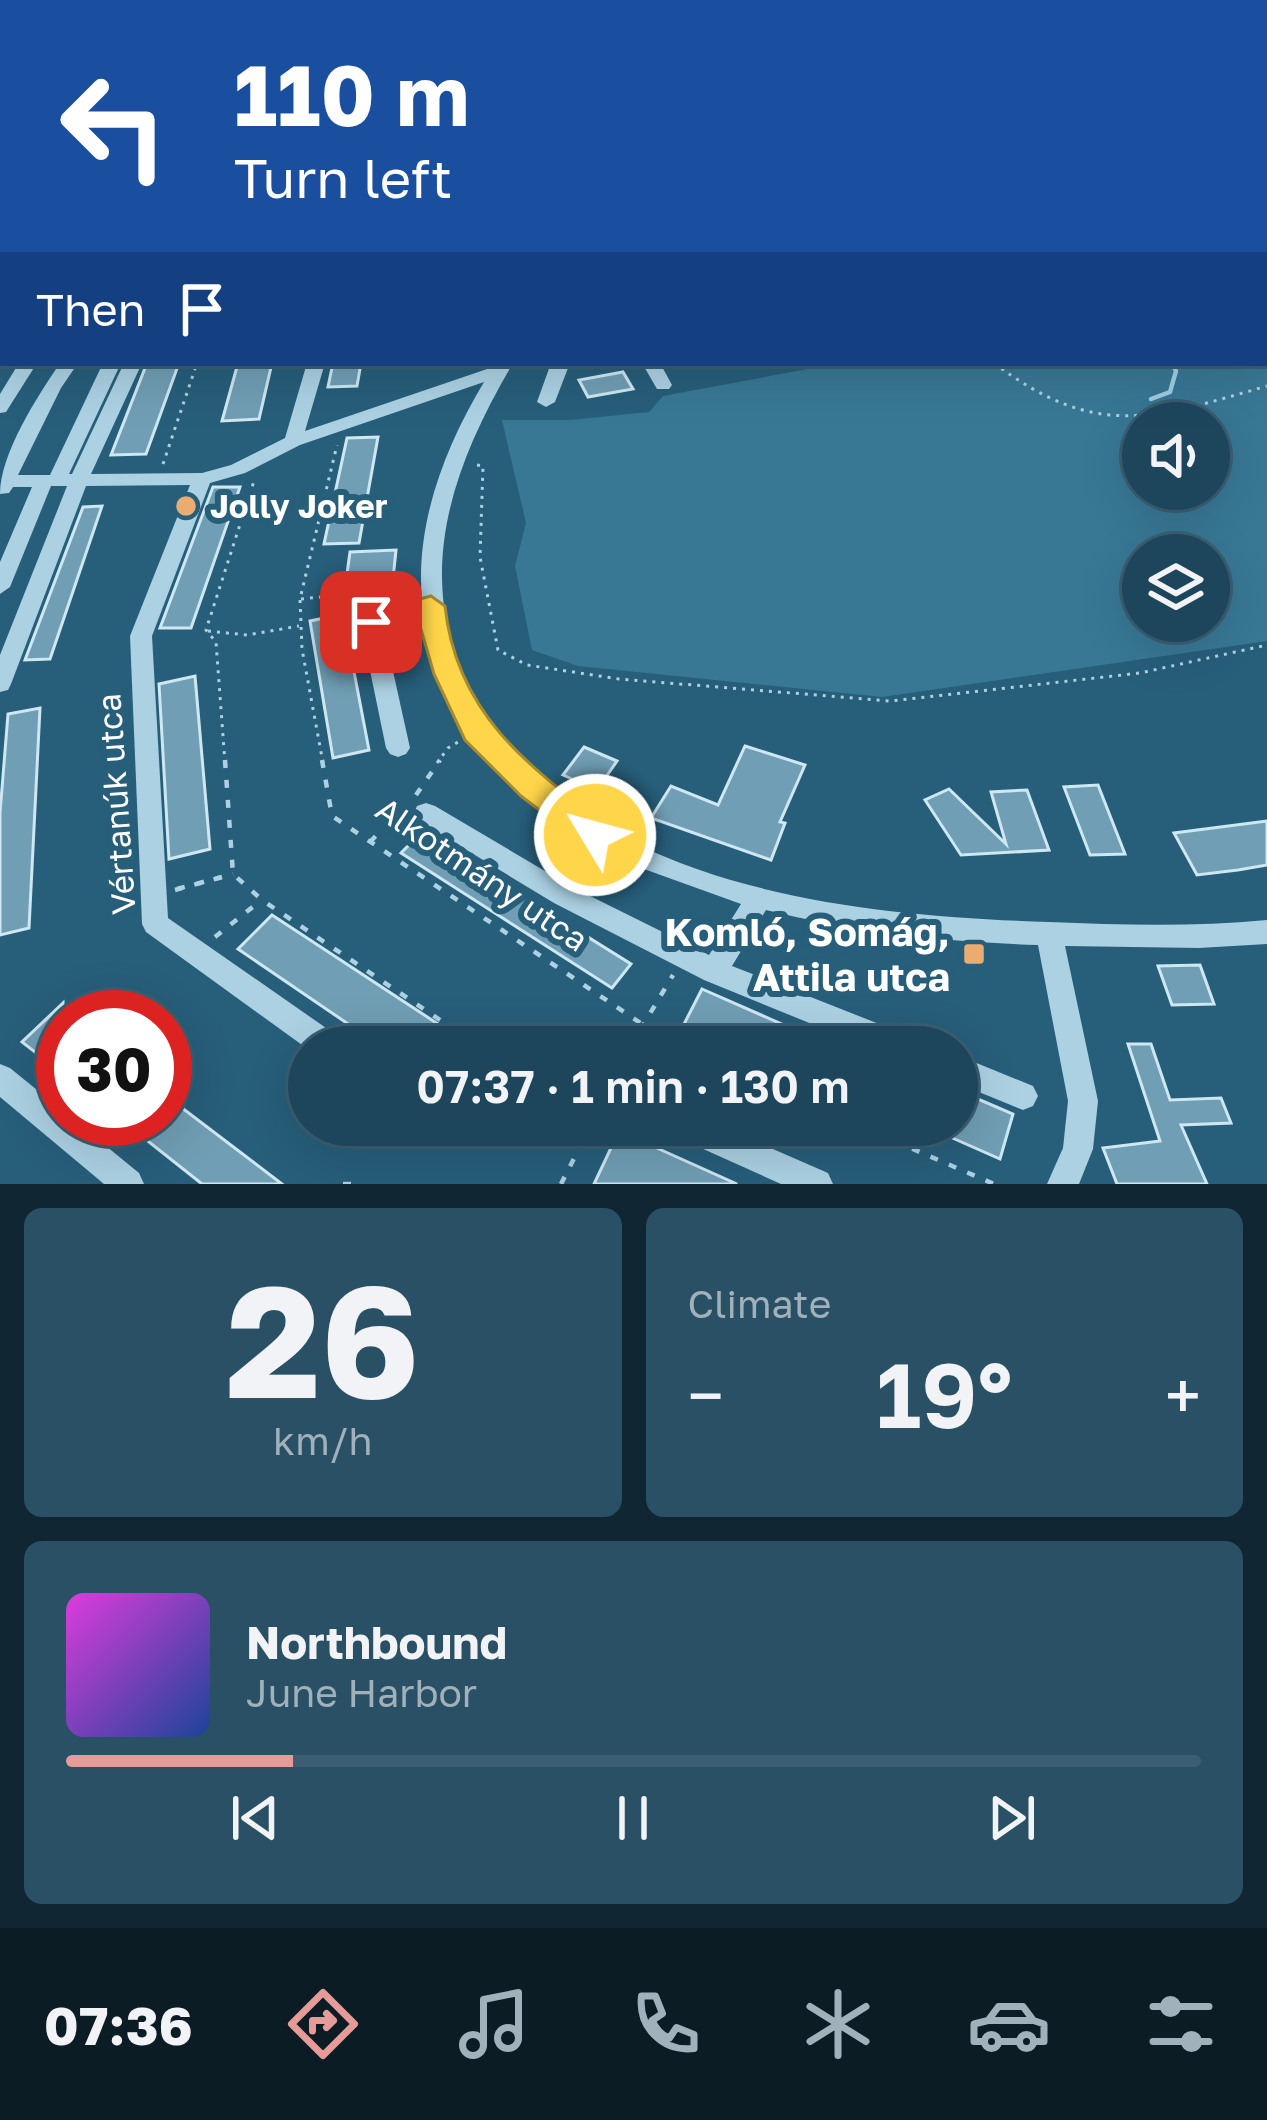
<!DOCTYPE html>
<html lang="en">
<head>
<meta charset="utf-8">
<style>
	body { margin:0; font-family:"Golos Text",sans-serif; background:#2a5065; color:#f1f3f6; height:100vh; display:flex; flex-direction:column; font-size:45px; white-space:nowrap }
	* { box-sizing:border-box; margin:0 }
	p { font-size:39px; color:#a0b1bb }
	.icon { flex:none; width:66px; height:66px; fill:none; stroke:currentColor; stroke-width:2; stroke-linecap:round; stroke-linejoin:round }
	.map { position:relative; height:1184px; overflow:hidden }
	.details { display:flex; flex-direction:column; gap:24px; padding:24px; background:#102633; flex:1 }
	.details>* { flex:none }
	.banner { position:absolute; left:0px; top:0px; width:1269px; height:366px; box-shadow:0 12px 48px #0002,0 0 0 3px #3b5e72; background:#1a4fa0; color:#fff; overflow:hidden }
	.fabs { position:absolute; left:1122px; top:402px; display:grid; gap:24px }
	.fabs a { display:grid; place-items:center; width:108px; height:108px; border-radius:50%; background:#1d465c; box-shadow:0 12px 48px #0002,0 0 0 3px #3b5e72; font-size:60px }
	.speed { position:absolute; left:36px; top:990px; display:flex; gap:24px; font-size:60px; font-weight:700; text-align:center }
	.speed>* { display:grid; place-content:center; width:156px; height:156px; border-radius:50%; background:#1d465c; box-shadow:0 12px 48px #0002,0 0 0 3px #3b5e72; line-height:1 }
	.speed .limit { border:18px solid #d22; background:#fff; color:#111 }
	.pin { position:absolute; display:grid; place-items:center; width:102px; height:102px; color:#fff; margin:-51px; border-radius:24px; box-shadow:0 6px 18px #0006 }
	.me { position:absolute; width:132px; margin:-66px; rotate:307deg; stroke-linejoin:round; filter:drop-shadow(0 0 9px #0008) }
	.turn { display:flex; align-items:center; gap:42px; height:252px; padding:0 36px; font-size:54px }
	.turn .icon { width:156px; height:156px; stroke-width:2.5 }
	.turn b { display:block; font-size:84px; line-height:102px }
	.then { display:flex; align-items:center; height:114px; padding:0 36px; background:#0003; gap:24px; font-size:45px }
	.big { font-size:90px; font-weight:600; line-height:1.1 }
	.details .tile { flex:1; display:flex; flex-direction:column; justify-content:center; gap:18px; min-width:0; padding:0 42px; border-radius:18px; background:#2a5065 }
	.details .dial { align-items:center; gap:0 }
	.dial b { font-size:156px; line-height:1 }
	.song { display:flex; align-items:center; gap:36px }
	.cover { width:144px; height:144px; border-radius:18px; background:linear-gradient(135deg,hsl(300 70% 55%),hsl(220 70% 35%)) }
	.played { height:12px; border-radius:6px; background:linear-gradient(90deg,#e69b98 20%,#3b5e72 20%) }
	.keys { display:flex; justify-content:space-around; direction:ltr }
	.heat { display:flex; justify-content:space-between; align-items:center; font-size:66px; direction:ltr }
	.details .tiles { flex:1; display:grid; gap:24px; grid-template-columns:1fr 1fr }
	.tile:last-child { grid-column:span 2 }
	.trip { position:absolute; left:288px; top:1026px; width:690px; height:120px; border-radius:60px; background:#1d465c; box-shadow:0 12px 48px #0002,0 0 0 3px #3b5e72; font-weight:600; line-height:120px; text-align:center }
	.tab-bar { display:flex; height:192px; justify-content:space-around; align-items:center; background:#0c1c25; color:#a0b1bb }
	.tab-bar .icon { width:84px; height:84px }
	.tab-bar .active { color:#e69b98 }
	.tab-bar b { font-size:54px; color:#f1f3f6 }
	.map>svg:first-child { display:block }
	.green { fill:#387895; fill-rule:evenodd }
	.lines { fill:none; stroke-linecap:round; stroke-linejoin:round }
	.stream-far1 { stroke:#a0cfe4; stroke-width:3 }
	.stream { stroke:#a0cfe4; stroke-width:4.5 }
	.building { fill:#709eb4; stroke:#cde7f3; stroke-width:3 }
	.path-far1 { stroke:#abd1e3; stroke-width:3; stroke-dasharray:3 6; stroke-linecap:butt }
	.path { stroke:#abd1e3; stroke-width:4.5; stroke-dasharray:8 12; stroke-linecap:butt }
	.minor { fill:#abd1e3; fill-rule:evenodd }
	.route { fill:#ffd54a; stroke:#a68a30; stroke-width:3 }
	.poi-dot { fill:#ebac71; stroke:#275e7a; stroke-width:4.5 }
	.labels { text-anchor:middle; stroke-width:12; stroke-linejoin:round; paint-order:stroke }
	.poi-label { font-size:33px; font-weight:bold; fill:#fff; stroke:#275e7a; text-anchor:start }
	.street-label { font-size:33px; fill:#fff; stroke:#275e7a }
	.near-poi-label { font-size:39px; font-weight:bold; fill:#fff; stroke:#275e7a; text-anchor:end }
</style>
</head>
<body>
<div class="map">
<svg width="1267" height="1184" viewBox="0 0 1267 1184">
	<rect width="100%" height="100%" fill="#275e7a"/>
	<g class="green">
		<polygon points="0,0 455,0 459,3 3,3 0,97"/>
		<path d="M 1267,83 L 1267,641 L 882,697 L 578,666 L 532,650 L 515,566 L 526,523 L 502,420 L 570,420 L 649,412 L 663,396 L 840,363 L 1266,363 ZM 1143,423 L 1209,423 L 1209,489 L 1143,489 ZM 1143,555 L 1209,555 L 1209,621 L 1143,621 Z"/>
	</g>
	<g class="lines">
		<polyline class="stream-far1" points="106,3 110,0"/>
		<polyline class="stream" points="1151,399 1170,392 1176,371 1172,363"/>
	</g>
	<g class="building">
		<polygon points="179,363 146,454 111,455 147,363"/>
		<polygon points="238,363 272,363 259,419 222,421"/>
		<polygon points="333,363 361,363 357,386 328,387"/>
		<polygon points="623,372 633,389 588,397 579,380"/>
		<polygon points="378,437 359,543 324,544 347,438"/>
		<polygon points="213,487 240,487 191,628 160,628"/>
		<polygon points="102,506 50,659 25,660 83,507"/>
		<polygon points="396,550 393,579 346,581 350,552"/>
		<polygon points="343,614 369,750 333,758 310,621"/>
		<polygon points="195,676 210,849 169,859 159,684"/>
		<polygon points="40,708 29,928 0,935 0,813 8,714"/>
		<polygon points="745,746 805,765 780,822 785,823 771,860 651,818 671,786 718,805"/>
		<polygon points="584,747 617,761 597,790 563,775"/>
		<polygon points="1098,785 1125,854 1090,855 1064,787"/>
		<polygon points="949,789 1006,844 991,792 1027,790 1049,850 961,855 925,800"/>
		<polygon points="1267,821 1267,865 1238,870 1197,875 1174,833"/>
		<polygon points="421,833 631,964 612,988 401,853"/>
		<polygon points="272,915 473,1047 382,1047 238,949"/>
		<polygon points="1200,965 1214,1004 1172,1005 1158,966"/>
		<polygon points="702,989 834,1047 724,1047 682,1028"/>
		<polygon points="63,1003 63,1074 22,1042"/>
		<polygon points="1128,1044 1151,1044 1170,1100 1221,1098 1231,1123 1181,1125 1207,1184 1117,1184 1103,1148 1160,1141"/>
		<polygon points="957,1090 1013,1114 1000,1159 923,1125 957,1125"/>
		<polygon points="165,1095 282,1184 202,1184 120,1119 165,1119"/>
		<polygon points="619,1131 737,1184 594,1184"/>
	</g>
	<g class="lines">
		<g class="path-far1">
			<polyline points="976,0 1004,0"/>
			<polyline points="0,1 5,0"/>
			<path d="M 994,363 C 1096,440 1152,419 1267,386"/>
			<polyline points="163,464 197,363"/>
			<polyline points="477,465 483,466 480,557 498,650 527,665 619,679 890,701 1140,673 1267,645"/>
			<polyline points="301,599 397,589 398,597"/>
			<polyline points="208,631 247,635 299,626"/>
			<polyline points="225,763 216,642 206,630 254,481"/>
			<polyline points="323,763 302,649 300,599 337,445"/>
			<polyline points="437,763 448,748 463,739"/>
		</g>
		<g class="path">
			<polyline points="225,760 233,874 262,900 480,1047"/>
			<polyline points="322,760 332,816 642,1024 686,1047"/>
			<polyline points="416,795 440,760"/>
			<polyline points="370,842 405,806"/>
			<polyline points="177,889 222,877"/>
			<polyline points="175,890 233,874"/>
			<polyline points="215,937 259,902"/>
			<polyline points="630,1047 673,975"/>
			<polyline points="857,1125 994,1184"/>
			<polyline points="343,1184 352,1184"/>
			<polyline points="561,1184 591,1125"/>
		</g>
		<g class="minor">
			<polygon points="936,0 946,0 948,3 938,3"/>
			<polygon points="1259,0 1267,0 1267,7 1266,3"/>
			<polygon points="3,153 3,161 0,162 0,154"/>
			<polygon points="19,363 37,363 6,412 0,413 0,394"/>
			<path d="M 60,363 L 78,363 L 61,388 L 18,475 L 50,475 L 103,363 L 121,363 L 69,474 L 72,474 L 124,363 L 142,363 L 91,474 L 202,473 L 231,465 L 285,438 L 307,363 L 325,363 L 305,431 L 493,367 L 495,363 L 513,363 C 450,470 411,581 474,697 C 481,710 487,726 496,737 C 505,749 518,759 528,769 C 658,896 876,916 1049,922 C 1122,925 1194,927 1267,920 L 1267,944 L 1199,948 L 1065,946 L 1098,1101 L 1093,1149 L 1079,1184 L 1047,1184 L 1063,1148 L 1068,1101 L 1038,945 C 946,942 855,932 766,910 L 732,966 L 912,1037 L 916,1047 L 868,1047 L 704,980 L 554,903 L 417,820 L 414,813 L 417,806 L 426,803 L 435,806 L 572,887 L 709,955 L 741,904 L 619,860 L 541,812 L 479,750 L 434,664 L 423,615 L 383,626 L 410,748 L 406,754 L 398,757 L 390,754 L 386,748 L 360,622 L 363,617 L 422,601 C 415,523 445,447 484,382 L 300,445 L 245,473 L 210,483 L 152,636 L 168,918 L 339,1037 L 343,1047 L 309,1050 L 146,932 L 142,924 L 130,636 L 190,485 L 86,486 L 11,684 L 8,690 L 0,692 L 0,655 L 67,486 L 51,486 L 10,587 L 0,594 L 0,562 L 32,487 L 13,487 L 9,493 L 0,494 C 0,454 37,397 60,363 Z"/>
			<polygon points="551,363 612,363 603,368 568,368 555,402 546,407 537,402"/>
			<polygon points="642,363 660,363 672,385 669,389 657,389"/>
			<polygon points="957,1055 1033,1086 1038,1096 1033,1106 1023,1110 957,1083"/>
			<polygon points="0,1064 10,1068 63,1111 63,1119 73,1119 139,1173 144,1184 104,1184 0,1097"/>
			<path d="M 426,1125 L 530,1125 L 526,1135 C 499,1146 439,1157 426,1125 Z"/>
			<polygon points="668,1125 718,1125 828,1173 833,1184 781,1184 672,1135"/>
		</g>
	</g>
	<path class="route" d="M 431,596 L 445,606 C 456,712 527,766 607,825 L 612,835 L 607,844 L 595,848 L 584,844 L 521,796 L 465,740 L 434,674 L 418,619 L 371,632 L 357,622 L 362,615 Z"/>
	<g class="poi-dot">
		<circle cx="186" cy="506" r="12"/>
		<rect x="962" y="942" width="24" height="24" rx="6"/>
	</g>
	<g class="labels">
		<g class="poi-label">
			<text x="210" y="518">Jolly Joker</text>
		</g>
		<g class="street-label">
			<text transform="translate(116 804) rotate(-94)" y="12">Vértanúk utca</text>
			<text transform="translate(482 874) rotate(34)" y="12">Alkotmány utca</text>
		</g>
		<g class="near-poi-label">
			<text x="950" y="946">Komló, Somág,<tspan x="950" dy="45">Attila utca</tspan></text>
		</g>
	</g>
</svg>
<div class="fabs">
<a><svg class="icon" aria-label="sound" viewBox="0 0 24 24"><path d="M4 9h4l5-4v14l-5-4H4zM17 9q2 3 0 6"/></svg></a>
<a><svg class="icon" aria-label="layers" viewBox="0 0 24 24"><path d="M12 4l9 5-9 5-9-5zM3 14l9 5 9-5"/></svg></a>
</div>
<div class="speed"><div class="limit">30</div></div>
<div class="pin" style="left:371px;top:622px;background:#d93025"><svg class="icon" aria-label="arrive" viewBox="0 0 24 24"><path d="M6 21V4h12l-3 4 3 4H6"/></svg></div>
<svg class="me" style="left:595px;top:835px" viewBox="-20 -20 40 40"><circle r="17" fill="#ffd54a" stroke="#fff" stroke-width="3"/><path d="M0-11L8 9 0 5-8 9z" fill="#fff"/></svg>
<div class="trip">07:37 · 1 min · 130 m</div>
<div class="banner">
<div class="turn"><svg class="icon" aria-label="left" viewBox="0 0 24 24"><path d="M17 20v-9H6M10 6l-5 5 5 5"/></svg><div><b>110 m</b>Turn left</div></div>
<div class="then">Then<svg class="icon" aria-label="arrive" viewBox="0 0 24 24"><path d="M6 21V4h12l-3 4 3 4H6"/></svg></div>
</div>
</div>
<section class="details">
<div class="tiles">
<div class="tile dial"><b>26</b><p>km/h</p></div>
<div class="tile"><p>Climate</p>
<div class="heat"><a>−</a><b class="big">19°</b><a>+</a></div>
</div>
<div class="tile">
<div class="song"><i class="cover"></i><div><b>Northbound</b><p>June Harbor</p></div></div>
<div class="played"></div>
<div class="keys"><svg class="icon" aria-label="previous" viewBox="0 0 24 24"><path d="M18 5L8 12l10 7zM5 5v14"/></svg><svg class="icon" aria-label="pause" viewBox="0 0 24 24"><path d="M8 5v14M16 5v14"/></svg><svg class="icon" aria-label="next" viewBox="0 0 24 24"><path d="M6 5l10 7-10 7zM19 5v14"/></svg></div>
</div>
</div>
</section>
<nav class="tab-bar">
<b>07:36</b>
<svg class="icon active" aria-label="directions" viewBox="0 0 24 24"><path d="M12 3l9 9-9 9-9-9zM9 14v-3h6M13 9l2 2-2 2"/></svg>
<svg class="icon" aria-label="music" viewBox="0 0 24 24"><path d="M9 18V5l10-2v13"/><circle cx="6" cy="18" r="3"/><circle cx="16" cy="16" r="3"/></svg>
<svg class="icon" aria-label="phone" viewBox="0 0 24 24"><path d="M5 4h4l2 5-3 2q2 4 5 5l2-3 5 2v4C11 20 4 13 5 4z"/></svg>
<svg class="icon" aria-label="climate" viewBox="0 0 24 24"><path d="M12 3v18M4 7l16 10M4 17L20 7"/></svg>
<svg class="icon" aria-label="car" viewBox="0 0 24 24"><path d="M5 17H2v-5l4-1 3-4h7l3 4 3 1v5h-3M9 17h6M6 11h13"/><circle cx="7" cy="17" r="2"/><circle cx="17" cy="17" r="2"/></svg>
<svg class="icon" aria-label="filters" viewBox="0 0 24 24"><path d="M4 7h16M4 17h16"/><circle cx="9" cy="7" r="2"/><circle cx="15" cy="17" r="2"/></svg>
</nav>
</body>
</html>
